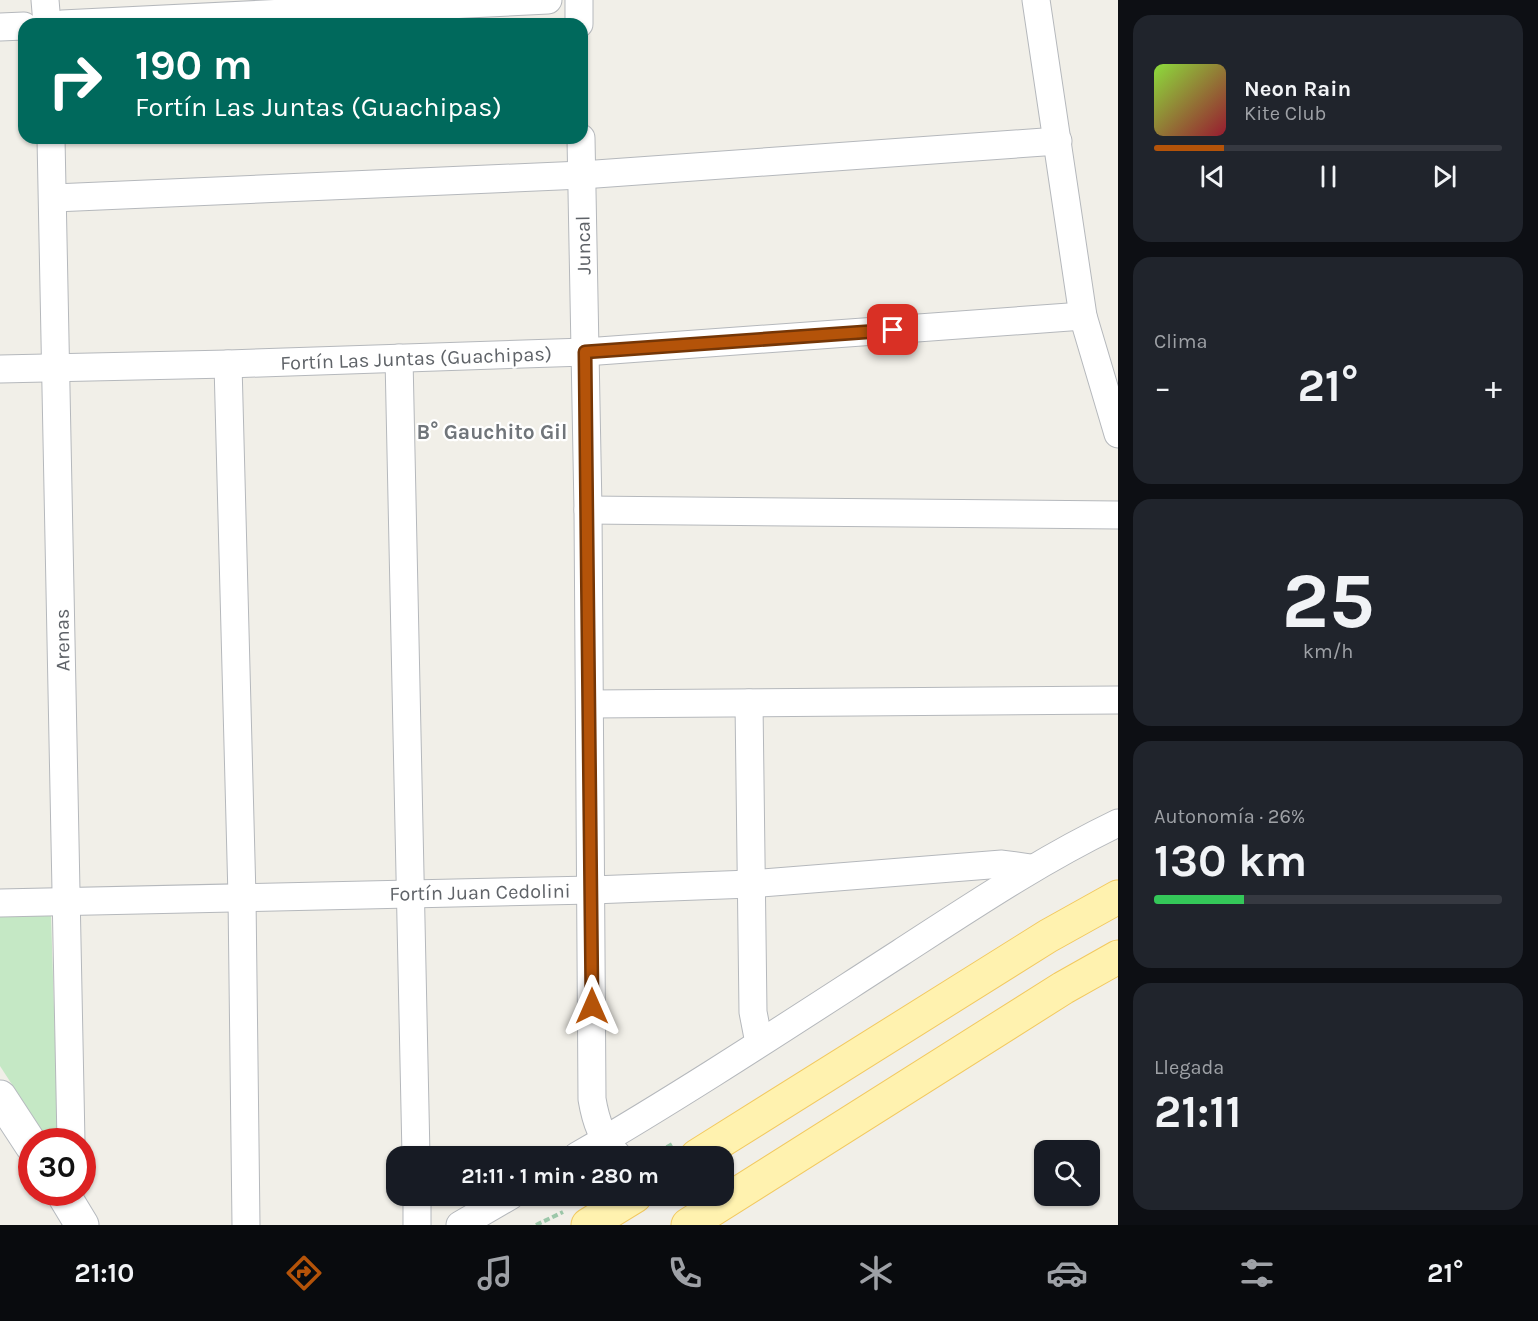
<!DOCTYPE html>
<html lang="es">
<head>
<meta charset="utf-8">
<style>
	body { margin:0; font-family:Karla,sans-serif; background:#20242c; color:#f1f3f6; height:100vh; display:flex; flex-direction:column; font-size:22px; white-space:nowrap }
	* { box-sizing:border-box; margin:0 }
	p { font-size:20px; color:#9ea1a6 }
	.icon { flex:none; width:33px; height:33px; fill:none; stroke:currentColor; stroke-width:2; stroke-linecap:round; stroke-linejoin:round }
	.map { position:relative; flex:1; overflow:hidden }
	.details { display:flex; flex-direction:column; gap:15px; padding:15px; background:#0d0f14; width:420px }
	.details>* { flex:none }
	.top-card { position:absolute; left:18px; top:18px; width:570px; height:126px; border-radius:18px; box-shadow:0 2px 4px #0004; background:#00695c; color:#fff; overflow:hidden }
	.buttons { position:absolute; left:1034px; top:1140px; display:grid; gap:12px }
	.buttons a { display:grid; place-items:center; width:66px; height:66px; border-radius:12px; background:#171b24; box-shadow:0 2px 4px #0004; font-size:30px }
	.speed { position:absolute; left:18px; top:1128px; display:flex; gap:12px; font-size:30px; font-weight:700; text-align:center }
	.speed>* { display:grid; place-content:center; width:78px; height:78px; border-radius:50%; background:#171b24; box-shadow:0 2px 4px #0004; line-height:1 }
	.speed .limit { border:9px solid #d22; background:#fff; color:#111 }
	.pin { position:absolute; display:grid; place-items:center; width:51px; height:51px; color:#fff; margin:-26px; border-radius:12px; box-shadow:0 3px 9px #0006 }
	.me { position:absolute; width:66px; margin:-33px; rotate:0deg; stroke-linejoin:round; filter:drop-shadow(0 0 4px #0008) }
	.turn { display:flex; align-items:center; gap:21px; height:126px; padding:0 18px; font-size:27px }
	.turn .icon { width:78px; height:78px; stroke-width:2.5 }
	.turn b { display:block; font-size:42px; line-height:51px }
	.big { font-size:45px; font-weight:700; line-height:1.1 }
	.details .tile { flex:1; display:flex; flex-direction:column; justify-content:center; gap:9px; min-width:0; padding:0 21px; border-radius:18px; background:#20242c }
	.details .dial { align-items:center; gap:0 }
	.dial b { font-size:78px; line-height:1 }
	.song { display:flex; align-items:center; gap:18px }
	.cover { width:72px; height:72px; border-radius:9px; background:linear-gradient(135deg,hsl(90 70% 55%),hsl(350 70% 35%)) }
	.played { height:6px; border-radius:3px; background:linear-gradient(90deg,#b45309 20%,#363941 20%) }
	.keys { display:flex; justify-content:space-around; direction:ltr }
	.heat { display:flex; justify-content:space-between; align-items:center; font-size:33px; direction:ltr }
	.charge { height:9px; border-radius:4px; background:linear-gradient(90deg,#34c759 26%,#363941 0) }
	.trip { position:absolute; left:386px; top:1146px; width:348px; height:60px; border-radius:18px; background:#171b24; box-shadow:0 2px 4px #0004; font-weight:700; line-height:60px; text-align:center }
	.dock { display:flex; height:96px; justify-content:space-around; align-items:center; background:#090b0e; color:#9ea1a6 }
	.dock .icon { width:42px; height:42px }
	.dock .on { color:#b45309 }
	.dock b { font-size:27px; color:#f1f3f6 }
	main { display:flex; flex:1; min-height:0 }
	.map>svg:first-child { display:block }
	.green { fill:#c5e8c5 }
	.lines { fill:none; stroke-linecap:round; stroke-linejoin:round }
	.street-casing { stroke:#b5b8bc; stroke-width:29 }
	.secondary-casing { stroke:#b6babf; stroke-width:35 }
	.primary-casing { stroke:#f2c960; stroke-width:35 }
	.path { stroke:#9cc7a9; stroke-width:4; stroke-dasharray:6 3; stroke-linecap:butt }
	.street { stroke:#fff; stroke-width:27 }
	.secondary { stroke:#fff; stroke-width:33 }
	.primary { stroke:#fff2af; stroke-width:33 }
	.route-casing { stroke:#753606; stroke-width:15 }
	.route { stroke:#b45309; stroke-width:10 }
	.labels { text-anchor:middle; stroke-width:4.5; stroke-linejoin:round; paint-order:stroke }
	.street-label { font-size:20px; fill:#5f6368; stroke:#fff }
	.neighbourhood-label { font-size:21px; font-weight:bold; fill:#70757a; stroke:#fff }
</style>
</head>
<body>
<main>
<div class="map">
<svg width="1118" height="1225" viewBox="0 0 1118 1225">
	<rect width="100%" height="100%" fill="#f1efe8"/>
	<polygon class="green" points="51,915 58,1133 48,1140 0,1066 0,916"/>
	<g class="lines">
		<defs>
			<g id="street">
				<polyline points="45,0 47,24"/>
				<polyline points="579,0 579,24"/>
				<polyline points="1036,0 1083,316 1118,434"/>
				<polyline points="62,24 548,0"/>
				<polyline points="0,27 24,26"/>
				<polyline points="51,138 71,1142"/>
				<path d="M 581,138 L 588,510 L 592,1099 C 596,1123 602,1138 618,1156"/>
				<polyline points="54,198 582,175 1058,141"/>
				<polyline points="399,358 416,1156"/>
				<polyline points="228,364 242,897 246,1225"/>
				<polyline points="0,369 228,364 585,352 1083,316"/>
				<polyline points="588,510 1118,515"/>
				<polyline points="749,703 753,1012 759,1043"/>
				<polyline points="590,704 1118,700"/>
				<polyline points="0,903 592,890 750,884 1002,864 1031,868"/>
				<path d="M 577,1156 C 687,1092 793,1022 900,953 C 971,907 1041,860 1118,823"/>
				<polyline points="417,1196 417,1225"/>
				<polyline points="460,1225 510,1196"/>
			</g>
			<g id="secondary">
				<polyline points="0,1097 32,1146"/>
				<polyline points="62,1192 82,1225"/>
			</g>
			<g id="primary">
				<polyline points="697,1156 1048,936 1118,897"/>
				<polyline points="588,1225 635,1196"/>
				<polyline points="688,1225 1063,988 1118,957"/>
			</g>
		</defs>
		<use href="#street" class="street-casing"/>
		<use href="#secondary" class="secondary-casing"/>
		<use href="#primary" class="primary-casing"/>
		<g class="path">
			<polyline points="651,1156 674,1143"/>
			<polyline points="536,1225 563,1212"/>
		</g>
		<use href="#street" class="street"/>
		<use href="#secondary" class="secondary"/>
		<use href="#primary" class="primary"/>
	</g>
	<g class="lines">
		<defs>
			<polyline id="route" points="592,1006 585,352 893,330"/>
		</defs>
		<use href="#route" class="route-casing"/>
		<use href="#route" class="route"/>
	</g>
	<g class="labels">
		<g class="street-label">
			<text transform="translate(583 245) rotate(-91)" y="7">Juncal</text>
			<text transform="translate(416 358) rotate(-2)" y="7">Fortín Las Juntas (Guachipas)</text>
			<text transform="translate(62 640) rotate(-91)" y="7">Arenas</text>
			<text transform="translate(480 892) rotate(-1)" y="7">Fortín Juan Cedolini</text>
		</g>
		<g class="neighbourhood-label">
			<text x="492" y="439">B° Gauchito Gil</text>
		</g>
	</g>
</svg>
<div class="buttons">
<a><svg class="icon" aria-label="search" viewBox="0 0 24 24"><circle cx="10" cy="10" r="6"/><path d="M15 15l6 6"/></svg></a>
</div>
<div class="speed"><div class="limit">30</div></div>
<div class="pin" style="left:893px;top:330px;background:#d93025"><svg class="icon" aria-label="arrive" viewBox="0 0 24 24"><path d="M6 21V4h12l-3 4 3 4H6"/></svg></div>
<svg class="me" style="left:592px;top:1006px" viewBox="-20 -20 40 40"><path d="M0-17L14 15 0 8-14 15z" fill="#b45309" stroke="#fff" stroke-width="4"/></svg>
<div class="trip">21:11 · 1 min · 280 m</div>
<div class="top-card">
<div class="turn"><svg class="icon" aria-label="right" viewBox="0 0 24 24"><path d="M7 20v-9h11M14 6l5 5-5 5"/></svg><div><b>190 m</b>Fortín Las Juntas (Guachipas)</div></div>
</div>
</div>
<section class="details">
<div class="tile">
<div class="song"><i class="cover"></i><div><b>Neon Rain</b><p>Kite Club</p></div></div>
<div class="played"></div>
<div class="keys"><svg class="icon" aria-label="previous" viewBox="0 0 24 24"><path d="M18 5L8 12l10 7zM5 5v14"/></svg><svg class="icon" aria-label="pause" viewBox="0 0 24 24"><path d="M8 5v14M16 5v14"/></svg><svg class="icon" aria-label="next" viewBox="0 0 24 24"><path d="M6 5l10 7-10 7zM19 5v14"/></svg></div>
</div>
<div class="tile"><p>Clima</p>
<div class="heat"><a>−</a><b class="big">21°</b><a>+</a></div>
</div>
<div class="tile dial"><b>25</b><p>km/h</p></div>
<div class="tile"><p>Autonomía · 26%</p><b class="big">130 km</b><div class="charge"></div></div>
<div class="tile"><p>Llegada</p><b class="big">21:11</b></div>
</section>
</main>
<nav class="dock">
<b>21:10</b>
<svg class="icon on" aria-label="directions" viewBox="0 0 24 24"><path d="M12 3l9 9-9 9-9-9zM9 14v-3h6M13 9l2 2-2 2"/></svg>
<svg class="icon" aria-label="music" viewBox="0 0 24 24"><path d="M9 18V5l10-2v13"/><circle cx="6" cy="18" r="3"/><circle cx="16" cy="16" r="3"/></svg>
<svg class="icon" aria-label="phone" viewBox="0 0 24 24"><path d="M5 4h4l2 5-3 2q2 4 5 5l2-3 5 2v4C11 20 4 13 5 4z"/></svg>
<svg class="icon" aria-label="climate" viewBox="0 0 24 24"><path d="M12 3v18M4 7l16 10M4 17L20 7"/></svg>
<svg class="icon" aria-label="car" viewBox="0 0 24 24"><path d="M5 17H2v-5l4-1 3-4h7l3 4 3 1v5h-3M9 17h6M6 11h13"/><circle cx="7" cy="17" r="2"/><circle cx="17" cy="17" r="2"/></svg>
<svg class="icon" aria-label="filters" viewBox="0 0 24 24"><path d="M4 7h16M4 17h16"/><circle cx="9" cy="7" r="2"/><circle cx="15" cy="17" r="2"/></svg>
<b>21°</b>
</nav>
</body>
</html>
